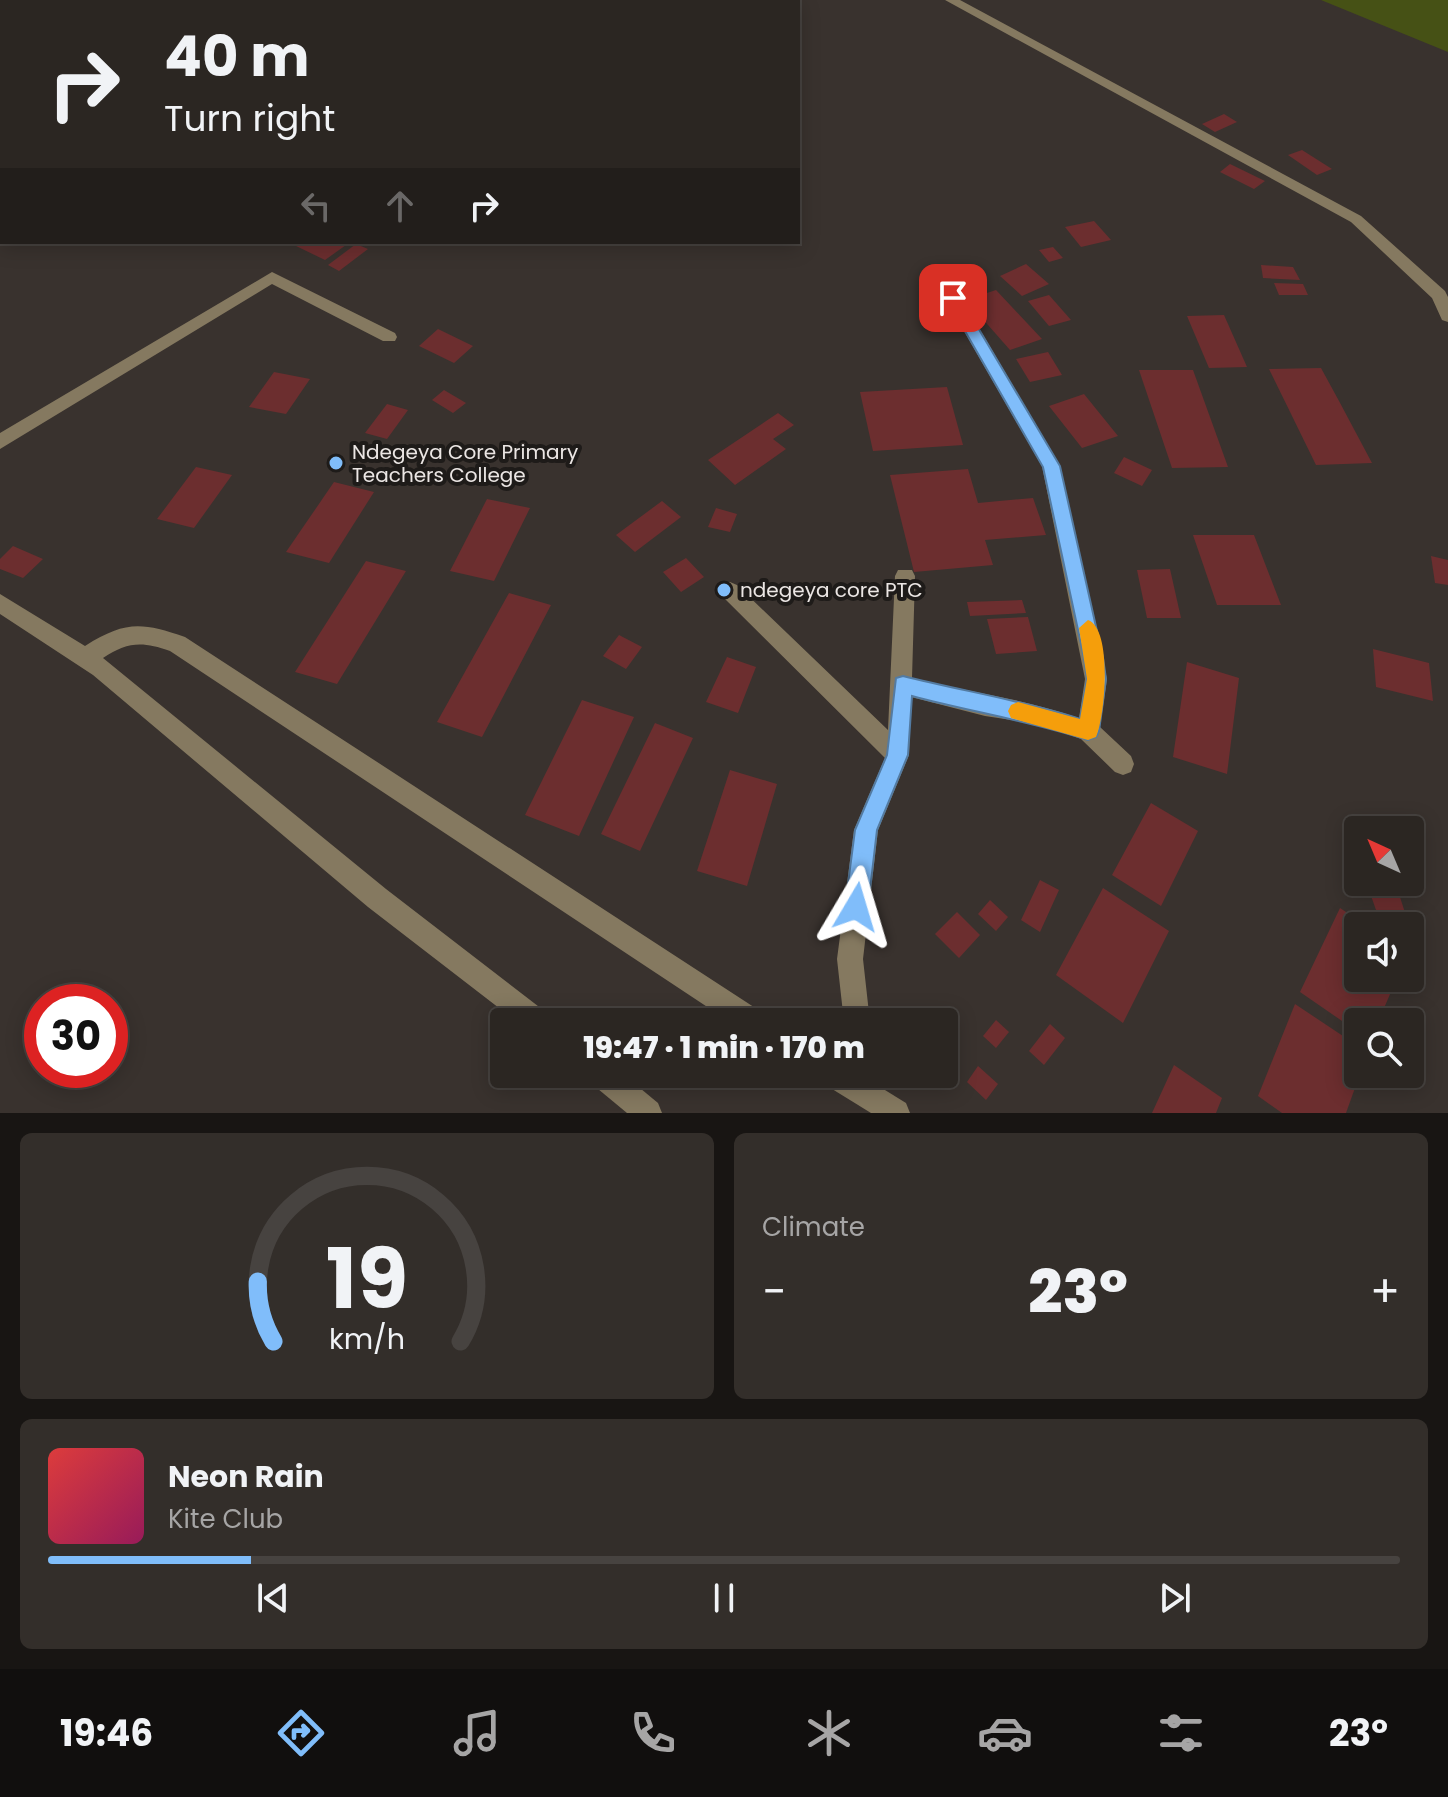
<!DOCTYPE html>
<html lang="en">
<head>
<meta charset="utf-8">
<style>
	body { margin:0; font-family:Poppins,sans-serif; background:#332e2a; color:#f1f3f6; height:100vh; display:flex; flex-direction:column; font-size:30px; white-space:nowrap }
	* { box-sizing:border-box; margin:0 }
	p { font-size:26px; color:#a6a5a5 }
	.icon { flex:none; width:44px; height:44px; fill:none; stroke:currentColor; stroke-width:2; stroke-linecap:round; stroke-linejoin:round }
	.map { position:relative; height:1113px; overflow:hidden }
	.side { display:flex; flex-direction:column; gap:20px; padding:20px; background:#181513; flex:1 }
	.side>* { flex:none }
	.banner { position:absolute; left:0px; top:0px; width:800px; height:244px; box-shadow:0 4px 20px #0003,0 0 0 2px #474340; background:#2b2622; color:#f1f3f6; overflow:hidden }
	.needle { width:52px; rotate:316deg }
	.fabs { position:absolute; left:1344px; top:816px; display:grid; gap:16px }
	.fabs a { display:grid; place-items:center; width:80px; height:80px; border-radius:8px; background:#2b2622; box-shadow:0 4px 20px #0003,0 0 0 2px #474340; font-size:40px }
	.speed { position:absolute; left:24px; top:984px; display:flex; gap:16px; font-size:40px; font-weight:700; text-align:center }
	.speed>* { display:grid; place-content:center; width:104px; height:104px; border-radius:50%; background:#2b2622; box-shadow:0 4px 20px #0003,0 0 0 2px #474340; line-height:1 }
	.speed .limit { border:12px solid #d22; background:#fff; color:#111 }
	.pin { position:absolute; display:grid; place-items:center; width:68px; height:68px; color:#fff; margin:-34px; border-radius:16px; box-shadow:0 4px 12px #0006 }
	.me { position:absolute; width:88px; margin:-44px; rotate:7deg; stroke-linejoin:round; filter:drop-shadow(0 0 6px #0008) }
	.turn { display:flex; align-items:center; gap:28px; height:168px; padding:0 32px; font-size:36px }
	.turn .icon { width:104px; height:104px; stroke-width:2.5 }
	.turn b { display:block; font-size:56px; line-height:68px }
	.lanes { display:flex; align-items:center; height:76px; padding:0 32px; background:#0003; justify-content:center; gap:40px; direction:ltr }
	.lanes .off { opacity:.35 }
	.big { font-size:60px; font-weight:800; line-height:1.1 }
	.side .tile { flex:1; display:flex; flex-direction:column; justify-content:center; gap:12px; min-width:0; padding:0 28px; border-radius:12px; background:#332e2a }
	.side .dial { align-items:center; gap:0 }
	.dial svg { height:208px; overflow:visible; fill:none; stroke:#474340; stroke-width:7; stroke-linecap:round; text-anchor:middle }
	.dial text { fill:#f1f3f6; stroke:none }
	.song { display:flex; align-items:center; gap:24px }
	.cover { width:96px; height:96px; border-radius:12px; background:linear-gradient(135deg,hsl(0 70% 55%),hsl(330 70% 35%)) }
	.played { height:8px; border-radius:4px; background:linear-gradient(90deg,#80bdfa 15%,#474340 15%) }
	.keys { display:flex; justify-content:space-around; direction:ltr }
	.heat { display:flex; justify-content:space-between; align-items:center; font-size:44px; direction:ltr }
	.side .tiles { flex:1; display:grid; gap:20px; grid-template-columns:1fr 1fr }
	.tile:last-child { grid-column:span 2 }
	.trip { position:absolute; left:490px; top:1008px; width:468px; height:80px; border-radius:8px; background:#2b2622; box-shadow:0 4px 20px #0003,0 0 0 2px #474340; font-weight:800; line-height:80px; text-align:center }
	.tabs { display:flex; height:128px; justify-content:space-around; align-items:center; background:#110f0e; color:#a6a5a5 }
	.tabs .icon { width:56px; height:56px }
	.tabs .on { color:#80bdfa }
	.tabs b { font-size:36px; color:#f1f3f6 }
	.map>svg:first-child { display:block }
	.green { fill:#465115 }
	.building { fill:#6c2e2f }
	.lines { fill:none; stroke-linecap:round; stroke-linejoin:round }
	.minor { fill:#857960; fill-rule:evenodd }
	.route { fill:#80bdfa; stroke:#537ba2; stroke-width:2 }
	.slow { fill:#f59e0b }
	.poi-dot { fill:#80bdfa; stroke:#1e1b19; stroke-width:3 }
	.labels { text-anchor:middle; stroke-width:8; stroke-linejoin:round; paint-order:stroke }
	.poi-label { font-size:20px; fill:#ebe6e4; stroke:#1e1b19; text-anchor:start }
</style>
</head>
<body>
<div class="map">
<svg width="1448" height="1113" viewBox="0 0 1448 1113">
	<rect width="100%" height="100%" fill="#39322e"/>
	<polygon class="green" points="1321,0 1448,0 1448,52"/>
	<g class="building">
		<polygon points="1224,114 1237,122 1215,132 1202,124"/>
		<polygon points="1302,150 1332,169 1317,175 1288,155"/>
		<polygon points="1230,164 1265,181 1254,189 1220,172"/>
		<polygon points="1094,221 1111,240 1081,247 1065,227"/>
		<polygon points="298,242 340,242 346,245 325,260 294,245"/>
		<polygon points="356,244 368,249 339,271 328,265"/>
		<polygon points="1053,247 1063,258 1049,262 1039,250"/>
		<polygon points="1026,264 1049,284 1022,296 1000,276"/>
		<polygon points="1261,265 1293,267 1300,280 1263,278"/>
		<polygon points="1274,283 1303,284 1308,295 1279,295"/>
		<polygon points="996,290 1042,339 1010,350 966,300"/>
		<polygon points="1049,295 1071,320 1049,326 1028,301"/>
		<polygon points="1224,315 1247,367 1209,368 1187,316"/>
		<polygon points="438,329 473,346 454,363 419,346"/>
		<polygon points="1048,352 1062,375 1030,382 1016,359"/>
		<polygon points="1321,368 1339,401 1372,463 1316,465 1269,369"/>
		<polygon points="1139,370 1193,370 1228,467 1172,468"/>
		<polygon points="274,372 310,379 286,414 249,407"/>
		<polygon points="947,387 963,445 873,451 860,392"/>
		<polygon points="444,390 466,403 453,413 432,400"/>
		<polygon points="1084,394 1118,436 1082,448 1049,406"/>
		<polygon points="387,404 408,410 387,439 365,433"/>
		<polygon points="778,413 794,425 773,439 786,449 735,485 708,460"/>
		<polygon points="1124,457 1152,470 1142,486 1114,473"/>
		<polygon points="196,467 232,475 194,528 157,519"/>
		<polygon points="968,469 978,503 1033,498 1046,535 985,540 993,565 914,572 890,475"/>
		<polygon points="334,482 374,492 329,563 286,552"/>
		<polygon points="487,499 530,508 494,581 450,571"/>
		<polygon points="662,501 681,517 635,552 616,535"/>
		<polygon points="716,508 737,514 730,532 708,527"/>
		<polygon points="1193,535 1254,535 1281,605 1217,605"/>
		<polygon points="13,546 43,559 23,578 0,569 0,559"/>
		<polygon points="1431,556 1448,560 1448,585 1435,583"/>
		<polygon points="686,558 704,577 681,592 663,572"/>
		<polygon points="366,561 406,571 337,684 295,672"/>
		<polygon points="1170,569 1181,618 1147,618 1137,570"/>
		<polygon points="509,593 551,605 482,737 437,722"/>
		<polygon points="1022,600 1026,613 970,616 967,602"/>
		<polygon points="1028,617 1037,651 996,654 987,619"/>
		<polygon points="619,635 642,647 626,669 603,656"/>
		<polygon points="1373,649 1429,663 1433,701 1376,687"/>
		<polygon points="727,657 756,667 738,713 706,702"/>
		<polygon points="1187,662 1239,678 1227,774 1173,757"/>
		<polygon points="582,700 634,717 579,836 525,815"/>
		<polygon points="655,723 693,738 640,851 601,834"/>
		<polygon points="730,770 777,784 747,886 697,871"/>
		<polygon points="1151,803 1198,831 1161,906 1112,875"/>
		<polygon points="1410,871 1417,875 1407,893 1391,882 1410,882"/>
		<polygon points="1040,880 1059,890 1040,932 1021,920"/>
		<polygon points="1103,888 1169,931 1123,1023 1056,975"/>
		<polygon points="1370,893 1399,894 1409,925 1381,924"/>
		<polygon points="990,900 1008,917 996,931 978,914"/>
		<polygon points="1340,908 1367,926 1358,926 1358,978 1397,978 1378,1022 1358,1022 1358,1032 1300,992"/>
		<polygon points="957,912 980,935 959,958 935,934"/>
		<polygon points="1295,1004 1358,1046 1360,1074 1346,1113 1282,1113 1258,1096"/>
		<polygon points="996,1020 1009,1032 996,1048 983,1036"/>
		<polygon points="1050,1024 1065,1038 1044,1065 1029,1051"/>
		<polygon points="1174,1065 1222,1098 1216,1113 1152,1113"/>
		<polygon points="978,1066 998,1084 986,1100 967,1082"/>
	</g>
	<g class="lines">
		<g class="minor">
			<polygon points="945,0 960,0 1361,216 1445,291 1448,297 1448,322 1442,320 1432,298 1351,222"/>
			<polygon points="272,272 395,333 397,337 395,341 383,341 272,284 0,449 0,433"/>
			<path d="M 953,292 L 959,294 L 1060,466 L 1107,679 L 1100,727 L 1131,756 L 1134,764 L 1131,772 L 1123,775 L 1115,772 L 1081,739 L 1038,724 L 985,716 L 911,697 L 909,755 L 878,830 L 863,959 L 870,1022 L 844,1022 L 837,959 L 854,830 L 885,758 L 723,597 L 720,591 L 723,585 L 730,582 L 737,585 L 888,730 L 895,576 L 898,570 L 912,570 L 915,576 L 912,678 C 968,692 1025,699 1079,718 L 1085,679 L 1042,466 L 945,298 Z"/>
			<path d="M 0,594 L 85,646 C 125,621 141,622 185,637 L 763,1013 L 767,1022 L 730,1022 L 170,651 C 142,641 127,642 103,658 L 386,889 L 547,1013 L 551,1022 L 517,1022 L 368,907 L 93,675 L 0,614 Z"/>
			<polygon points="588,1074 623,1074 658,1103 662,1113 627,1113 592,1084"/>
			<polygon points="820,1074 859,1074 906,1103 910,1113 871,1113 824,1084"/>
		</g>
	</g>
	<path class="route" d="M 953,293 L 958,294 L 1060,466 L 1103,658 L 1106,679 L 1099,731 L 1096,737 L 1088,740 C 1031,721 971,712 912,696 L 908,755 L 877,830 L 868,907 L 864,915 L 856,919 L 848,915 L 845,907 L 855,830 L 887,755 L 896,678 L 903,676 C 962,691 1022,700 1080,719 L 1087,679 L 1084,658 L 1043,467 L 946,298 Z"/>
	<path class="slow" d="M 1088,620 C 1113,629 1105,717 1096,737 L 1088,740 L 1011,718 L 1008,711 L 1011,705 L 1018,702 L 1080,719 L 1087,679 L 1079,628 Z"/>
	<g class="poi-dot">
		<circle cx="336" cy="463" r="8"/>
		<circle cx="724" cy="590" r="8"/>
	</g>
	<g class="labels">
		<g class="poi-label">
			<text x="352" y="459">Ndegeya Core Primary<tspan x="352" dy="23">Teachers College</tspan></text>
			<text x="740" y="597">ndegeya core PTC</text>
		</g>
	</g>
</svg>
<div class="fabs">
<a><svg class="needle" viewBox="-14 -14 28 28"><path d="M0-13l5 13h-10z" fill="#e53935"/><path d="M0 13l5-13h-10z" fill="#a6a5a5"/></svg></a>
<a><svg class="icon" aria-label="sound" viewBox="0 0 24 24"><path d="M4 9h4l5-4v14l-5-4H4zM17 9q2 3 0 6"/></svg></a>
<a><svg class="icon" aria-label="search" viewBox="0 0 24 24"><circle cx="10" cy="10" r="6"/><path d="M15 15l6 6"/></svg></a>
</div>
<div class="speed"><div class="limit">30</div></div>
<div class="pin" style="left:953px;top:298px;background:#d93025"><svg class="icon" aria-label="arrive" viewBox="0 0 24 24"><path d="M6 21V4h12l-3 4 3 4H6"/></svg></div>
<svg class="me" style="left:856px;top:907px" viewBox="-20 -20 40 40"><path d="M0-17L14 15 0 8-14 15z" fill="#80bdfa" stroke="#fff" stroke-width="4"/></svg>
<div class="trip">19:47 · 1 min · 170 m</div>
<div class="banner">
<div class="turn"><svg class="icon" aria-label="right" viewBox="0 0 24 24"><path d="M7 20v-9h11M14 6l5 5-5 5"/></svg><div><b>40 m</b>Turn right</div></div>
<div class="lanes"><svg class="icon off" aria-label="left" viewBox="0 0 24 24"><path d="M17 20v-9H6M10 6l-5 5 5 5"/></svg><svg class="icon off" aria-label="ahead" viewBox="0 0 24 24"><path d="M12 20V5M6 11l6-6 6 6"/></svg><svg class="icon" aria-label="right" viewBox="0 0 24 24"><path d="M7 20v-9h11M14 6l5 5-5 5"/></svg></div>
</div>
</div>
<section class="side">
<div class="tiles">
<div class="tile dial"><svg viewBox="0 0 100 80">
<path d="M14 69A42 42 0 1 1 86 69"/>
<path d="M14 69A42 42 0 0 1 8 46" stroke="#80bdfa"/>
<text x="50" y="56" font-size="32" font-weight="700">19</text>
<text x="50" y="72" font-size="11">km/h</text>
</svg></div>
<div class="tile"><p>Climate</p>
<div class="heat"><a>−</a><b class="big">23°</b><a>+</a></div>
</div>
<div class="tile">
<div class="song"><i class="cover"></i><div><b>Neon Rain</b><p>Kite Club</p></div></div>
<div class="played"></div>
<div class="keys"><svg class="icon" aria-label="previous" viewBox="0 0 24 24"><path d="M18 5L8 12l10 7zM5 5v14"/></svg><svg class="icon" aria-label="pause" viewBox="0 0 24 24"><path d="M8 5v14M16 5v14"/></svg><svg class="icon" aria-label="next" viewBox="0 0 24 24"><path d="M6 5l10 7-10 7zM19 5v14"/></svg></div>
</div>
</div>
</section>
<nav class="tabs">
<b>19:46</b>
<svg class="icon on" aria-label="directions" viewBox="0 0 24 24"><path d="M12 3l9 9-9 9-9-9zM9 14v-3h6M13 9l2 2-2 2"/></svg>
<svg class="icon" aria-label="music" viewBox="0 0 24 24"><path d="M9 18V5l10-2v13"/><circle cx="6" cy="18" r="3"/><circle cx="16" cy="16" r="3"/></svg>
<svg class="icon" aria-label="phone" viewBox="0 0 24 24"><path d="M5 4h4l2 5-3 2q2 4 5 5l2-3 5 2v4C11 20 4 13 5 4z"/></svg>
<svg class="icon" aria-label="climate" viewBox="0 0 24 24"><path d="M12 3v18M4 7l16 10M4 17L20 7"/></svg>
<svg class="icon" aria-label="car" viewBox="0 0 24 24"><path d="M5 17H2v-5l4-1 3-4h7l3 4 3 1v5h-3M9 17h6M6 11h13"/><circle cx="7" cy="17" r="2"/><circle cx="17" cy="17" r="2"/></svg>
<svg class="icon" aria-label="filters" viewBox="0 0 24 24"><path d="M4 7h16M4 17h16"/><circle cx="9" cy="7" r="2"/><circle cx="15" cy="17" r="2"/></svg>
<b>23°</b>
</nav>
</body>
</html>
